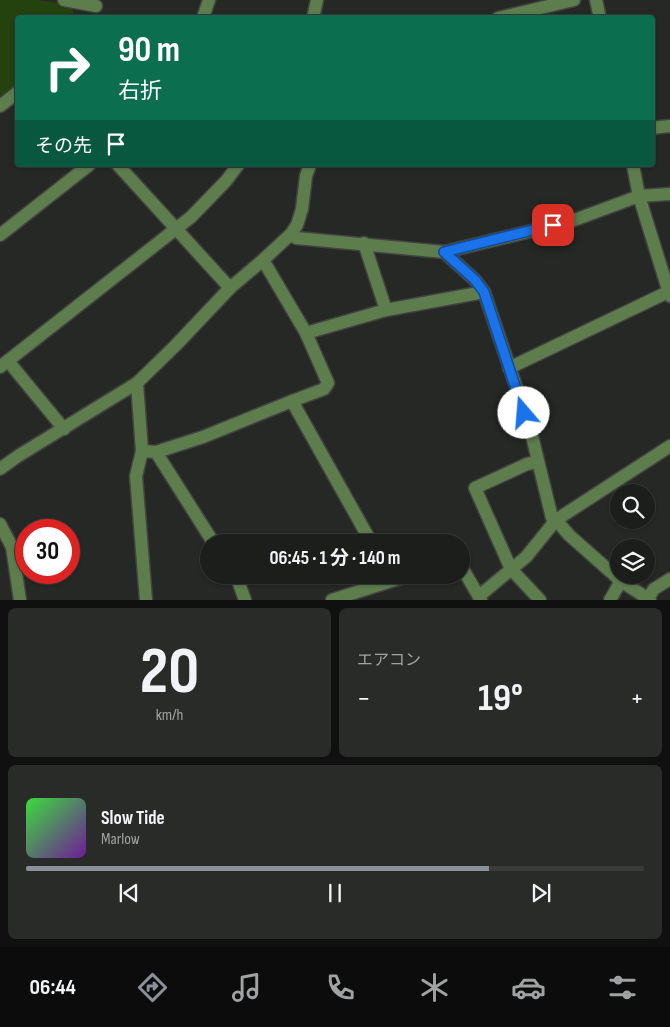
<!DOCTYPE html>
<html lang="ja">
<head>
<meta charset="utf-8">
<style>
	body { margin:0; font-family:"Sofia Sans Condensed","Noto Sans JP",sans-serif; background:#292b29; color:#f1f3f6; height:100vh; display:flex; flex-direction:column; font-size:19px; white-space:nowrap }
	* { box-sizing:border-box; margin:0 }
	p { font-size:16px; color:#a0a2a3 }
	.icon { flex:none; width:28px; height:28px; fill:none; stroke:currentColor; stroke-width:2; stroke-linecap:round; stroke-linejoin:round }
	.map { position:relative; height:600px; overflow:hidden }
	.sheet { display:flex; flex-direction:column; gap:8px; padding:8px; background:#0f100f; flex:1 }
	.sheet>* { flex:none }
	.hud { position:absolute; left:15px; top:15px; width:640px; height:152px; border-radius:5px; box-shadow:0 1px 4px #0004,0 0 0 1px #3a3c3b; background:#0b6e4f; color:#fff; overflow:hidden }
	.buttons { position:absolute; left:610px; top:484px; display:grid; gap:10px }
	.buttons a { display:grid; place-items:center; width:45px; height:45px; border-radius:50%; background:#1c1e1c; box-shadow:0 1px 4px #0004,0 0 0 1px #3a3c3b; font-size:25px }
	.speed { position:absolute; left:15px; top:519px; display:flex; gap:10px; font-size:25px; font-weight:700; text-align:center }
	.speed>* { display:grid; place-content:center; width:65px; height:65px; border-radius:50%; background:#1c1e1c; box-shadow:0 1px 4px #0004,0 0 0 1px #3a3c3b; line-height:1 }
	.speed .limit { border:8px solid #d22; background:#fff; color:#111 }
	.pin { position:absolute; display:grid; place-items:center; width:42px; height:42px; color:#fff; margin:-21px; border-radius:10px; box-shadow:0 2px 8px #0006 }
	.me { position:absolute; width:55px; margin:-28px; rotate:342deg; stroke-linejoin:round; filter:drop-shadow(0 0 4px #0008) }
	.turn { display:flex; align-items:center; gap:18px; height:105px; padding:0 20px; font-size:22px }
	.turn .icon { width:65px; height:65px; stroke-width:2.5 }
	.turn b { display:block; font-size:35px; line-height:42px }
	.then { display:flex; align-items:center; height:48px; padding:0 20px; background:#0003; gap:10px; font-size:19px }
	.big { font-size:38px; font-weight:700; line-height:1.1 }
	.sheet .widget { flex:1; display:flex; flex-direction:column; justify-content:center; gap:8px; min-width:0; padding:0 18px; border-radius:8px; background:#292b29 }
	.sheet .dial { align-items:center; gap:0 }
	.dial b { font-size:65px; line-height:1 }
	.song { display:flex; align-items:center; gap:15px }
	.cover { width:60px; height:60px; border-radius:8px; background:linear-gradient(135deg,hsl(120 70% 55%),hsl(280 70% 35%)) }
	.played { height:5px; border-radius:2px; background:linear-gradient(90deg,#8c9099 75%,#3a3c3b 75%) }
	.keys { display:flex; justify-content:space-around; direction:ltr }
	.heat { display:flex; justify-content:space-between; align-items:center; font-size:28px; direction:ltr }
	.sheet .tiles { flex:1; display:grid; gap:8px; grid-template-columns:1fr 1fr }
	.widget:last-child { grid-column:span 2 }
	.trip { position:absolute; left:200px; top:534px; width:270px; height:50px; border-radius:25px; background:#1c1e1c; box-shadow:0 1px 4px #0004,0 0 0 1px #3a3c3b; font-weight:700; line-height:50px; text-align:center }
	.tabs { display:flex; height:80px; justify-content:space-around; align-items:center; background:#0b0c0b; color:#a0a2a3 }
	.tabs .icon { width:35px; height:35px }
	.tabs .on { color:#8c9099 }
	.tabs b { font-size:22px; color:#f1f3f6 }
	.map>svg:first-child { display:block }
	.green { fill:#23420d }
	.lines { fill:none; stroke-linecap:round; stroke-linejoin:round }
	.minor-casing { stroke:#424441; stroke-width:15 }
	.minor { stroke:#5e7d4d; stroke-width:12 }
	.route-casing { stroke:#114b97; stroke-width:12 }
	.route { stroke:#1a73e8; stroke-width:9 }
</style>
</head>
<body>
<div class="map">
<svg width="670" height="600" viewBox="0 0 670 600">
	<rect width="100%" height="100%" fill="#262825"/>
	<polygon class="green" points="0,0 39,0 71,5 75,17 18,18 17,85 0,99"/>
	<g class="lines">
		<defs>
			<g id="minor">
				<polyline points="64,0 96,6"/>
				<polyline points="596,0 600,18"/>
				<polyline points="203,18 209,0"/>
				<polyline points="313,18 317,0"/>
				<polyline points="498,18 574,0"/>
				<polyline points="0,106 18,92"/>
				<polyline points="652,128 670,126"/>
				<polyline points="118,165 230,288"/>
				<polyline points="633,165 639,196 670,296"/>
				<polyline points="291,234 296,238 444,252 475,280 484,292 530,428 552,518 556,520 569,535 621,581 650,600"/>
				<polyline points="0,235 89,165"/>
				<polyline points="364,243 386,310"/>
				<polyline points="444,252 569,222 639,196 670,194"/>
				<polyline points="263,260 306,333 328,383 324,389 292,401 371,542"/>
				<polyline points="306,333 386,310 484,292"/>
				<polyline points="8,361 64,429"/>
				<polyline points="0,367 191,217 226,181 238,165"/>
				<polyline points="509,368 670,291"/>
				<polyline points="137,383 142,451 156,452 213,542"/>
				<polyline points="142,451 136,476 146,600"/>
				<polyline points="156,452 203,437 292,401"/>
				<polyline points="538,462 527,464 475,488 511,569 540,600"/>
				<polyline points="0,469 18,456 137,383 176,345 230,288 263,260 291,234 297,225 302,209 306,176 310,165"/>
				<polyline points="0,524 12,547 20,600"/>
				<polyline points="461,566 481,600"/>
				<polyline points="236,575 245,600"/>
				<polyline points="479,596 526,557 556,520 670,446"/>
				<polyline points="648,598 654,589 670,579"/>
				<polyline points="332,600 410,575"/>
				<polyline points="610,600 621,581"/>
			</g>
		</defs>
		<use href="#minor" class="minor-casing"/>
		<use href="#minor" class="minor"/>
	</g>
	<g class="lines">
		<defs>
			<polyline id="route" points="524,413 484,292 475,280 444,252 553,225"/>
		</defs>
		<use href="#route" class="route-casing"/>
		<use href="#route" class="route"/>
	</g>
</svg>
<div class="buttons">
<a><svg class="icon" aria-label="search" viewBox="0 0 24 24"><circle cx="10" cy="10" r="6"/><path d="M15 15l6 6"/></svg></a>
<a><svg class="icon" aria-label="layers" viewBox="0 0 24 24"><path d="M12 4l9 5-9 5-9-5zM3 14l9 5 9-5"/></svg></a>
</div>
<div class="speed"><div class="limit">30</div></div>
<div class="pin" style="left:553px;top:225px;background:#d93025"><svg class="icon" aria-label="arrive" viewBox="0 0 24 24"><path d="M6 21V4h12l-3 4 3 4H6"/></svg></div>
<svg class="me" style="left:524px;top:413px" viewBox="-20 -20 40 40"><circle r="19" fill="#fff"/><path d="M0-13L10 11 0 6-10 11z" fill="#1a73e8"/></svg>
<div class="trip">06:45 · 1 分 · 140 m</div>
<div class="hud">
<div class="turn"><svg class="icon" aria-label="right" viewBox="0 0 24 24"><path d="M7 20v-9h11M14 6l5 5-5 5"/></svg><div><b>90 m</b>右折</div></div>
<div class="then">その先<svg class="icon" aria-label="arrive" viewBox="0 0 24 24"><path d="M6 21V4h12l-3 4 3 4H6"/></svg></div>
</div>
</div>
<section class="sheet">
<div class="tiles">
<div class="widget dial"><b>20</b><p>km/h</p></div>
<div class="widget"><p>エアコン</p>
<div class="heat"><a>−</a><b class="big">19°</b><a>+</a></div>
</div>
<div class="widget">
<div class="song"><i class="cover"></i><div><b>Slow Tide</b><p>Marlow</p></div></div>
<div class="played"></div>
<div class="keys"><svg class="icon" aria-label="previous" viewBox="0 0 24 24"><path d="M18 5L8 12l10 7zM5 5v14"/></svg><svg class="icon" aria-label="pause" viewBox="0 0 24 24"><path d="M8 5v14M16 5v14"/></svg><svg class="icon" aria-label="next" viewBox="0 0 24 24"><path d="M6 5l10 7-10 7zM19 5v14"/></svg></div>
</div>
</div>
</section>
<nav class="tabs">
<b>06:44</b>
<svg class="icon on" aria-label="directions" viewBox="0 0 24 24"><path d="M12 3l9 9-9 9-9-9zM9 14v-3h6M13 9l2 2-2 2"/></svg>
<svg class="icon" aria-label="music" viewBox="0 0 24 24"><path d="M9 18V5l10-2v13"/><circle cx="6" cy="18" r="3"/><circle cx="16" cy="16" r="3"/></svg>
<svg class="icon" aria-label="phone" viewBox="0 0 24 24"><path d="M5 4h4l2 5-3 2q2 4 5 5l2-3 5 2v4C11 20 4 13 5 4z"/></svg>
<svg class="icon" aria-label="climate" viewBox="0 0 24 24"><path d="M12 3v18M4 7l16 10M4 17L20 7"/></svg>
<svg class="icon" aria-label="car" viewBox="0 0 24 24"><path d="M5 17H2v-5l4-1 3-4h7l3 4 3 1v5h-3M9 17h6M6 11h13"/><circle cx="7" cy="17" r="2"/><circle cx="17" cy="17" r="2"/></svg>
<svg class="icon" aria-label="filters" viewBox="0 0 24 24"><path d="M4 7h16M4 17h16"/><circle cx="9" cy="7" r="2"/><circle cx="15" cy="17" r="2"/></svg>
</nav>
</body>
</html>
